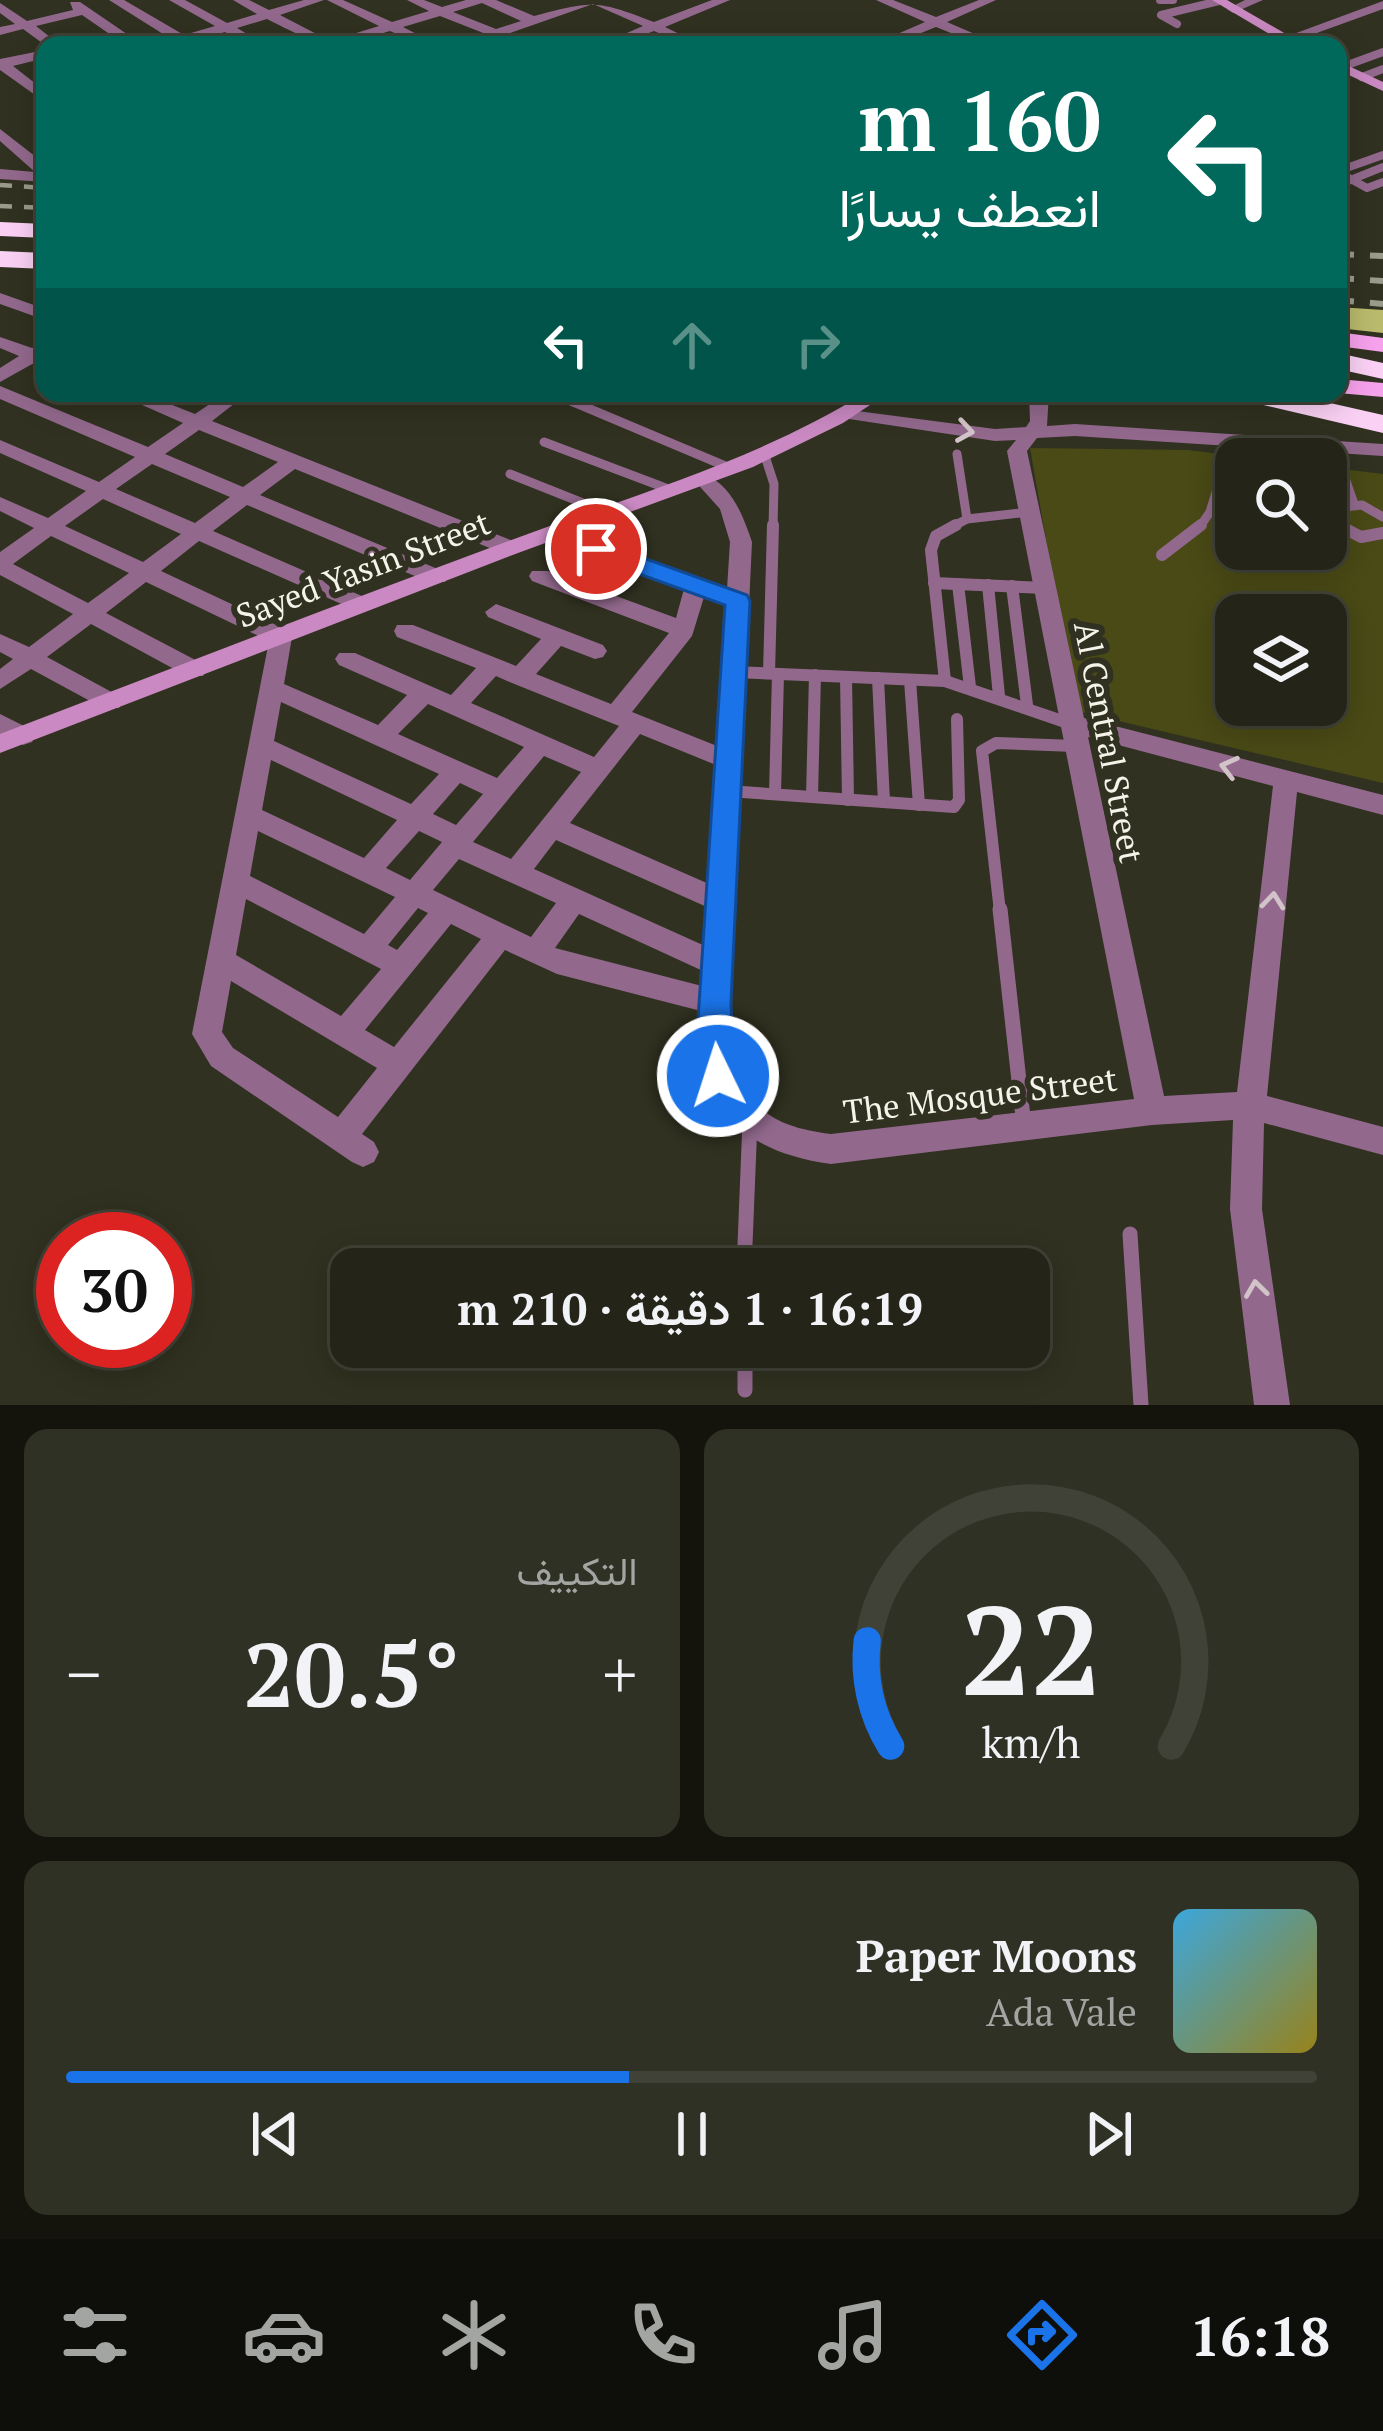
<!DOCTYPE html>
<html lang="ar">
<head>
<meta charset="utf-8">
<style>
	body { margin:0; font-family:"PT Serif",Vazirmatn,serif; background:#303125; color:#f1f3f6; direction:rtl; height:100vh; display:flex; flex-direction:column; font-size:45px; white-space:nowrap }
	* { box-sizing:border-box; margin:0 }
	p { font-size:39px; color:#a3a5a2 }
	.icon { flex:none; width:66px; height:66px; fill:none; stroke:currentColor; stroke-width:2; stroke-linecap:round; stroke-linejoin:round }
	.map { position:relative; height:1405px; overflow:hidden; direction:ltr }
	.sheet { display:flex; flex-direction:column; gap:24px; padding:24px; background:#14140d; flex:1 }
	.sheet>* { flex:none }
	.top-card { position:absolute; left:36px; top:36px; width:1311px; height:366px; border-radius:24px; box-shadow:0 6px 30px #0003,0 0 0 3px #414237; direction:rtl; background:#00695c; color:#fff; overflow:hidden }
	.tools { position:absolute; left:1215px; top:438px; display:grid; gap:24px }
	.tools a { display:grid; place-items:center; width:132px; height:132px; border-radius:24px; background:#242518; box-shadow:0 6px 30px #0003,0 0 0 3px #414237; font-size:60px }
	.speed { position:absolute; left:36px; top:1212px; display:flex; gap:24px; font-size:60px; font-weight:700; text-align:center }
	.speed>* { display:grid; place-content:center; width:156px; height:156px; border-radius:50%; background:#242518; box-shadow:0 6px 30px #0003,0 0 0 3px #414237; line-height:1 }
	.speed .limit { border:18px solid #d22; background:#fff; color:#111 }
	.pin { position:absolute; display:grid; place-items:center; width:102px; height:102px; color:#fff; margin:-51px; border:6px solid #fff; border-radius:50%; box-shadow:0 3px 12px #0007 }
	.me { position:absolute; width:132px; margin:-66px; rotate:356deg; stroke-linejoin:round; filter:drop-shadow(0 0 9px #0008) }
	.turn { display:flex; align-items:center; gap:42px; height:252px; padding:0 48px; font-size:54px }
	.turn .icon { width:156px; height:156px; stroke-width:2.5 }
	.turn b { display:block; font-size:84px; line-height:102px }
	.lanes { display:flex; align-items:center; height:114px; padding:0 48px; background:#0003; justify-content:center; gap:60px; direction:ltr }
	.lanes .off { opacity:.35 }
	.big { font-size:90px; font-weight:600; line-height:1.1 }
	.sheet .widget { flex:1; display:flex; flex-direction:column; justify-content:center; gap:18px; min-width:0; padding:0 42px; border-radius:24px; background:#303125 }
	.sheet .dial { align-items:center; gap:0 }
	.dial svg { height:312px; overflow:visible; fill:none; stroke:#414237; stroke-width:7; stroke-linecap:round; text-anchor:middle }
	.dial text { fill:#f1f3f6; stroke:none }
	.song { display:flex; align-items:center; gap:36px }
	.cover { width:144px; height:144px; border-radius:18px; background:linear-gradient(135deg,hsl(200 70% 55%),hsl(50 70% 35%)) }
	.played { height:12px; border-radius:6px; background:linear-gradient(90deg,#1a73e8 45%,#414237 45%) }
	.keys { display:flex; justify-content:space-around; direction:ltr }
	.heat { display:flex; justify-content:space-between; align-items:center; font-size:66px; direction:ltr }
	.sheet .tiles { flex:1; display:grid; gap:24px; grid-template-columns:1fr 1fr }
	.widget:last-child { grid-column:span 2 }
	.trip { position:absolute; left:330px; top:1248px; width:720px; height:120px; border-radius:24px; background:#242518; box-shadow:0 6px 30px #0003,0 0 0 3px #414237; font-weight:600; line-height:120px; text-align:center; direction:rtl }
	.menu { display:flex; height:192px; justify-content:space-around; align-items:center; background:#0e0f0a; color:#a3a5a2 }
	.menu .icon { width:84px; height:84px }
	.menu .selected { color:#1a73e8 }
	.menu b { font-size:54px; color:#f1f3f6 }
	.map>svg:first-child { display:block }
	.green { fill:#4a4a16; fill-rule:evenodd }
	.building { fill:#b9ba6b }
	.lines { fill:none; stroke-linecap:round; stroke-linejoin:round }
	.lane-far3 { stroke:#92698d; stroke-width:8 }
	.lane-far2 { stroke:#92698d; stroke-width:9 }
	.lane-far1 { stroke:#92698d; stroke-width:12 }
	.lane { stroke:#92698d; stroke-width:15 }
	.street { fill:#92698d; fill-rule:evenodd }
	.secondary { fill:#ca89c2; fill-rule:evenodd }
	.primary { fill:#f6a1eb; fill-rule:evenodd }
	.highway { fill:#fad1f4; fill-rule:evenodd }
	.rail-far1 { stroke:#9a9b8d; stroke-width:4.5; stroke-dasharray:12 12; stroke-linecap:butt }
	.rail { stroke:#9a9b8d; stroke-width:6; stroke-dasharray:16 16; stroke-linecap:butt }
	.oneway { stroke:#d2c3c9 }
	.route { fill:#1a73e8; stroke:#114b97; stroke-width:3 }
	.labels { text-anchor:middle; stroke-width:12; stroke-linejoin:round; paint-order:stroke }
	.street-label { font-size:33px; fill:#f4f4ea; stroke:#303120 }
</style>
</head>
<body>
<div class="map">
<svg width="1383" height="1405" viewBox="0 0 1383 1405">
	<rect width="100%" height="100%" fill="#303120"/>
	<path class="green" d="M 1030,448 L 1188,450 L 1261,459 L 1236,459 L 1236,549 L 1326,549 L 1326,467 L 1383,474 L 1383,783 L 1076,711 ZM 1236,615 L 1326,615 L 1326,705 L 1236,705 Z"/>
	<polygon class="building" points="1338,307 1383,310 1383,333 1338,328"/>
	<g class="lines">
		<g class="lane-far3">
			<polyline points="1160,0 1173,0"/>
			<polyline points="1177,24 1161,15 1219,1"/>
			<polyline points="1342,67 1383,52"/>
			<polyline points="1362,77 1383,69"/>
			<polyline points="1338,171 1383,155"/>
			<polyline points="1338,172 1367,188 1383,182"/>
			<polyline points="1348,181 1383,167"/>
		</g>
		<g class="lane-far2">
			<polyline points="552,393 730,468"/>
			<polyline points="544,442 671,490"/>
			<polyline points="1335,449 1354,504"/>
			<polyline points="764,453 774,484 773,528"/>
			<polyline points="957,454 967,519"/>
			<polyline points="510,474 608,513"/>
			<polyline points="950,528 967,519 1030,512"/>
			<polyline points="1199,528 1210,512 1218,486 1236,479"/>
			<polyline points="1341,528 1331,517 1335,508 1362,505 1383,517"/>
		</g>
		<g class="lane-far1">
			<polyline points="1338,525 1361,537 1383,533"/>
			<polyline points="1162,555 1201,525"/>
			<polyline points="934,583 1045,588"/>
			<polyline points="958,584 970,687"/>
			<polyline points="988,585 999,696"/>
			<polyline points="1012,586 1027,705"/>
			<polyline points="734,672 945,681 1071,724"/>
			<polyline points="769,673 773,525"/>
			<polyline points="846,677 848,800"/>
			<polyline points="878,678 884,802"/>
			<polyline points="910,680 919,805"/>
			<polyline points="945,681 931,550 936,536 956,525"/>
			<polyline points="728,791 954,807 959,800 957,719"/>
			<polyline points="775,794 778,674"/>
			<polyline points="812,797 815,675"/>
			<polyline points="1000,912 982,751 996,743 1075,746"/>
		</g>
		<g class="lane">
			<polyline points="1000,909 1024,1126"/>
			<polyline points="1130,1234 1141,1405"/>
			<polyline points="744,1269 750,1121"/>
			<polyline points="745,1347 745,1390"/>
		</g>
		<g class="street">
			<path d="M 109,0 L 124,0 L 184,35 L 215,26 L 169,0 L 185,0 L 227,23 L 257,14 L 233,0 L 249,0 L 269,10 L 304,0 L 324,0 L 280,15 L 330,41 L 379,26 L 327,0 L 343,0 L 392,22 L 429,11 L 407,0 L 424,0 L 442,7 L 466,0 L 496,0 L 534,16 C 593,0 597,0 654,22 L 712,0 L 730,0 L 665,27 L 702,45 L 684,45 L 654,31 L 618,45 L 599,45 L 643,26 L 593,4 L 496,38 L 440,16 L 403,27 L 438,45 L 420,45 L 390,31 C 328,50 324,48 267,19 L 237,28 L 266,45 L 249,45 L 225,32 L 194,41 L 195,45 L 159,45 L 171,39 ZM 482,3 L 521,21 L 496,29 L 453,12 Z"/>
			<polygon points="876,0 893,0 936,17 979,0 996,0 947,22 1000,45 981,45 936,27 891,45 872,45 925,22"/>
			<polygon points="1245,0 1263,0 1233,13 1227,9"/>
			<polygon points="1383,1 1383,9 1292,42 1280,39"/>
			<polygon points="70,2 80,2 143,45 127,45 120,40 77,45 111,35 82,15 36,26 60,45 45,45 23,29 0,35 0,27 15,24 0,13 0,3 27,21 73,10"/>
			<polygon points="45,50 45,58 13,66 45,91 45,102 0,70 0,59"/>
			<polygon points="0,129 45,164 45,182 0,179 0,169 35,172 0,141"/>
			<polygon points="0,293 45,309 45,320 0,304"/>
			<polygon points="0,337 32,348 45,343 45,364 34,363 0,382 0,368 19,356 0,348"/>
			<path d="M 0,386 L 148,447 L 183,423 L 115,393 L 142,393 L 195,414 L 226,393 L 248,393 L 212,421 L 518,543 L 521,548 L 518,553 L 502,553 L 295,469 L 260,495 L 445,572 L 448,577 L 445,582 L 429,582 L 247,505 L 213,531 L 371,600 L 374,605 L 371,610 L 355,610 L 199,541 L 161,571 L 289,631 L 292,637 L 284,684 L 378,725 L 407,695 L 339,665 L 335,659 L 339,653 L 355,653 L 451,695 L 476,668 L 397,637 L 394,631 L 397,625 L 413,625 L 516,666 L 541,639 L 488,617 L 485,612 L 496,604 L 603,645 L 607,651 L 603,657 L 595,659 L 561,646 L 536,674 L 611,704 L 669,633 L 532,581 L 529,576 L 532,571 L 548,571 L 676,618 L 684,589 L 588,554 L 585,549 L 596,542 L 604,544 L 727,589 L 730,542 L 720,509 L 693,479 L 703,473 C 732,486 742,513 752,542 L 728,1051 C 750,1108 768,1126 831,1134 L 1134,1099 L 1007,451 L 1016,440 L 995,441 L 849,419 L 842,417 L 842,409 L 995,429 L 1026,427 L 1030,421 L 1029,393 L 1049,393 L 1047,426 L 1075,424 L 1383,444 L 1383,456 L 1075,436 L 1037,438 L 1027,451 L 1084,718 L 1383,795 L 1383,815 L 1297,792 L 1267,1096 L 1383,1127 L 1383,1155 L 1264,1123 L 1262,1209 L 1290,1405 L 1254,1405 L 1230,1209 L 1233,1120 L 1152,1125 L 831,1164 C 739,1151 695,1105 701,1011 L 557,974 L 505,950 L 362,1134 L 374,1142 L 379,1152 L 374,1162 L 363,1167 L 352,1162 L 211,1066 L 192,1034 L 269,641 L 146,582 L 106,613 L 203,664 L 207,670 L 203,676 L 187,676 L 91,624 L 47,657 L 119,696 L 123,702 L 119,708 L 103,708 L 31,669 L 0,689 L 0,669 L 13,659 L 0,652 L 0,634 L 29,647 L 73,614 L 0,575 L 0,552 L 34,528 L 0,511 L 0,497 L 48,518 L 86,491 L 0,453 L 0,440 L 99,482 L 135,457 L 0,399 ZM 199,430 L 278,462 L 243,487 L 165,454 ZM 152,464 L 230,497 L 195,523 L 116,489 ZM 103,499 L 181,534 L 143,562 L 65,526 ZM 51,536 L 129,573 L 88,603 L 13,564 ZM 704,597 L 726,605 L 717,746 L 632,712 L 692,636 ZM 496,676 L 512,683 L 619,726 L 594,757 L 471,703 ZM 281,702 L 439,774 L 411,804 L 274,741 ZM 428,704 L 524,747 L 497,778 L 398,734 ZM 640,734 L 716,765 L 709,884 L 570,823 ZM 1088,737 L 1273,786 L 1237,1092 L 1164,1096 ZM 544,756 L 581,772 L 511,859 L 473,842 ZM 271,760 L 397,820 L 364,858 L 262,810 ZM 460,783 L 483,794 L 456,825 L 433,814 ZM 258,831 L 395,897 L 364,934 L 250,876 ZM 419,831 L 442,842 L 410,880 L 386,868 ZM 556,840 L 707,907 L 705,946 L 534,869 ZM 459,859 L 556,903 L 531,937 L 433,890 ZM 246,899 L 381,969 L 341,1016 L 236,955 ZM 418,908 L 428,913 L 397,950 L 388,945 ZM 579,914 L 703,971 L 702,986 L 555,948 ZM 451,924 L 481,939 L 394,1047 L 365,1030 ZM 231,981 L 377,1068 L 338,1117 L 233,1048 L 222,1032 Z"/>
			<polygon points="0,714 32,730 35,736 32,742 23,745 0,734"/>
		</g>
		<g class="secondary">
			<polygon points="1212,0 1227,0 1305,45 1288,45"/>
			<polygon points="1338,61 1383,82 1383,91 1338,70"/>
			<path d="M 865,393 L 888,393 L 843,423 L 753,467 L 518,553 L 0,753 L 0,734 C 168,670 335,605 503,543 C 626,497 752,463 865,393 Z"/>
		</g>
		<g class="primary">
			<polygon points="1338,332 1383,338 1383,352 1338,346"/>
			<polygon points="1338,379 1383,383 1383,397 1338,393"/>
		</g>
		<g class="highway">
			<polygon points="0,222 45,224 45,238 0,236"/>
			<polygon points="0,251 45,253 45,269 0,267"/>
			<polygon points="1338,353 1383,363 1383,379 1338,369"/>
			<polygon points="1234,393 1286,393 1383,415 1383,433 1238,399"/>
		</g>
		<g class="rail-far1">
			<polyline points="0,185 45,188"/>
			<polyline points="0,206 45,208"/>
		</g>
		<g class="rail">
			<polyline points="1338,254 1383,256"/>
			<polyline points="1338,278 1383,281"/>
			<polyline points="1338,300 1383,304"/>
		</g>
	</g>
	<defs><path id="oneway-chevron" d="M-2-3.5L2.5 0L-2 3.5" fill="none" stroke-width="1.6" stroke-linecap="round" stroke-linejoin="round" transform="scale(3)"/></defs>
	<g class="oneway">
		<use href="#oneway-chevron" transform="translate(965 431) rotate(9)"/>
		<use href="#oneway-chevron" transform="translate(1229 767) rotate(-166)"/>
		<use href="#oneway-chevron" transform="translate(1273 901) rotate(-84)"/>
		<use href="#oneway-chevron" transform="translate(1256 1289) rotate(-98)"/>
	</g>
	<path class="route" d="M 596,541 L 747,595 L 750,601 L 731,1002 C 731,1024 738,1070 731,1086 L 718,1091 L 706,1086 L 696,1051 L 725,605 L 587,555 L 584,549 Z"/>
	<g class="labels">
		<g class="street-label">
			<text transform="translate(363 569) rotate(-21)" y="12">Sayed Yasin Street</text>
			<text transform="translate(1109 742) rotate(79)" y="12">Al Central Street</text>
			<text transform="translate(980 1095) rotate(-7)" y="12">The Mosque Street</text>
		</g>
	</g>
</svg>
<div class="tools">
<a><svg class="icon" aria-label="search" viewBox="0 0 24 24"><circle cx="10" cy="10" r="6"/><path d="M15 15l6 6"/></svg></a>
<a><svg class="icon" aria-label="layers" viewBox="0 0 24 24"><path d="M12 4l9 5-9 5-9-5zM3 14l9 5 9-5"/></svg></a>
</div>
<div class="speed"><div class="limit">30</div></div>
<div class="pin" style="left:596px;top:549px;background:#d93025"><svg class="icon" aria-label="arrive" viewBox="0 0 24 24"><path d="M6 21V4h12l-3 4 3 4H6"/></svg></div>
<svg class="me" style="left:718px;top:1076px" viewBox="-20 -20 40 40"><circle r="17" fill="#1a73e8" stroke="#fff" stroke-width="3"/><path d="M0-11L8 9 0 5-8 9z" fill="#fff"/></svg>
<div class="trip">16:19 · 1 دقيقة · 210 m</div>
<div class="top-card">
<div class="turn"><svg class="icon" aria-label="left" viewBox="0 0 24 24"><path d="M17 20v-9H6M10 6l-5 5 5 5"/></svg><div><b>160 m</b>انعطف يسارًا</div></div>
<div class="lanes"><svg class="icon" aria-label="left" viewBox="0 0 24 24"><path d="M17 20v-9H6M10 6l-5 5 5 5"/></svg><svg class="icon off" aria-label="ahead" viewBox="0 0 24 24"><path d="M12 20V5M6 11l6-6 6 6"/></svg><svg class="icon off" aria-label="right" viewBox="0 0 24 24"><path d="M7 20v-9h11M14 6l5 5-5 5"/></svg></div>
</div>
</div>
<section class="sheet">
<div class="tiles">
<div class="widget dial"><svg viewBox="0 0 100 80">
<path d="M14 69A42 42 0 1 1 86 69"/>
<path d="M14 69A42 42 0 0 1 8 42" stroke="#1a73e8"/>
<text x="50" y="56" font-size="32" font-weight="700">22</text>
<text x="50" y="72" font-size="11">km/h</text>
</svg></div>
<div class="widget"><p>التكييف</p>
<div class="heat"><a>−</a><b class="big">20.5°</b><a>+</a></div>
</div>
<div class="widget">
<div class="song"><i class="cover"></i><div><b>Paper Moons</b><p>Ada Vale</p></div></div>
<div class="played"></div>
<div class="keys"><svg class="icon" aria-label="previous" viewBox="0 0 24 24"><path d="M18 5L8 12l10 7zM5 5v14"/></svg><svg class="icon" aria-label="pause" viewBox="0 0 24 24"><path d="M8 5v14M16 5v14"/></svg><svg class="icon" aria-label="next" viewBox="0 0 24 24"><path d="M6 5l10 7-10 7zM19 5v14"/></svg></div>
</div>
</div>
</section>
<nav class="menu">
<b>16:18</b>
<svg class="icon selected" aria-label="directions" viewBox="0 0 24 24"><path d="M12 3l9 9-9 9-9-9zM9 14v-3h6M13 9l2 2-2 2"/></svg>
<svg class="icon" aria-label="music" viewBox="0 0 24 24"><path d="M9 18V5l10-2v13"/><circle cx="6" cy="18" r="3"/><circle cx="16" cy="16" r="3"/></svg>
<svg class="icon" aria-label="phone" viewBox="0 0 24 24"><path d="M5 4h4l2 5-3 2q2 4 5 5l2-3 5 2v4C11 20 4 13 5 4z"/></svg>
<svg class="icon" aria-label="climate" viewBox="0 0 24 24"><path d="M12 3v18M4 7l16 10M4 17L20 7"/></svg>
<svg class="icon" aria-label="car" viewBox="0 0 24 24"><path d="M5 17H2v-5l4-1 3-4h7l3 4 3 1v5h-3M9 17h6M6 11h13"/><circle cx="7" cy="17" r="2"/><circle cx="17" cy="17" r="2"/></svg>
<svg class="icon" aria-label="filters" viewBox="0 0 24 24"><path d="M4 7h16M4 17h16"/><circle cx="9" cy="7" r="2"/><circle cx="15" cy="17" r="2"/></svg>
</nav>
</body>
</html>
